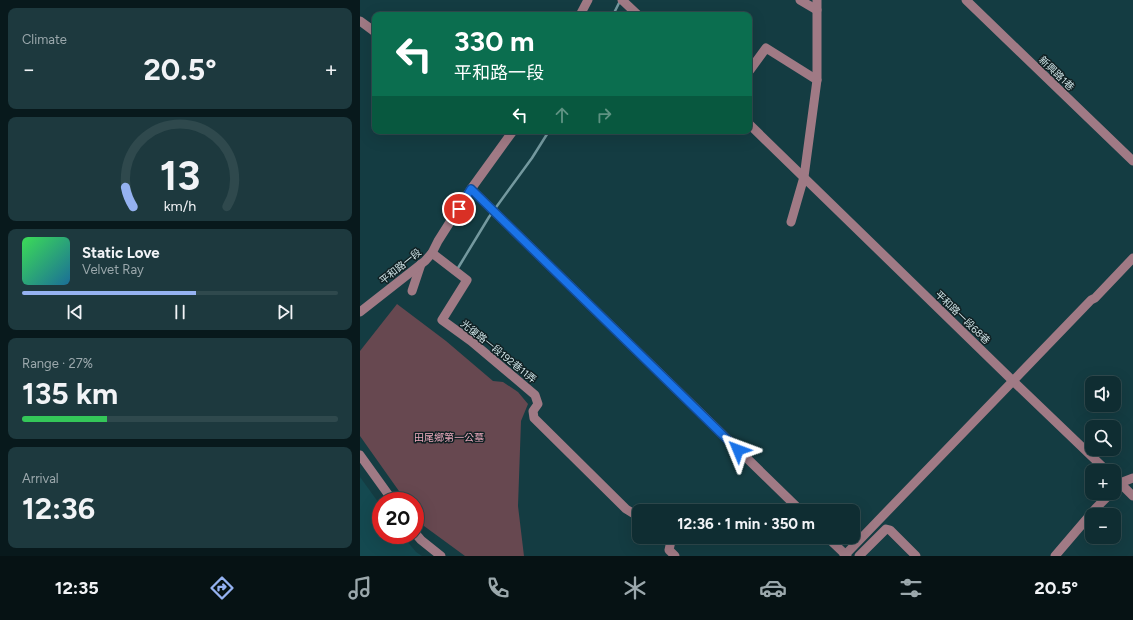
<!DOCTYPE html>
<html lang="en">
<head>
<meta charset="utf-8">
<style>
	body { margin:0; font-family:Figtree,"Noto Sans TC",sans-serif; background:#1d393e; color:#f1f3f6; height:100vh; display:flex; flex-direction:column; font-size:15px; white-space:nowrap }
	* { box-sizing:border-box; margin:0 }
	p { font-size:13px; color:#9ba8ac }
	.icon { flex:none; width:22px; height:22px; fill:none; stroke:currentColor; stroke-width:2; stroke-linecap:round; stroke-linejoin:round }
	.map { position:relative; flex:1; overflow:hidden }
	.panel { display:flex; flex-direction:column; gap:8px; padding:8px; background:#08191c; width:360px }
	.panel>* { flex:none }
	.hud { position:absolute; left:12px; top:12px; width:380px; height:122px; border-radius:8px; box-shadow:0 4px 16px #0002,0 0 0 1px #2f494d; background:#0b6e4f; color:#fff; overflow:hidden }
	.fabs { position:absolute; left:725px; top:376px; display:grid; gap:8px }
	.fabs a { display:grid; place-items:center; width:36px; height:36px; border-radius:8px; background:#0f2d32; box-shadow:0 4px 16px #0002,0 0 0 1px #2f494d; font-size:20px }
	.speed { position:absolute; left:12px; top:492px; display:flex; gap:8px; font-size:20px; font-weight:700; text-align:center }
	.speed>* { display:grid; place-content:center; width:52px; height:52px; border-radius:50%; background:#0f2d32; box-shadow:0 4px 16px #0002,0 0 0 1px #2f494d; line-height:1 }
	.speed .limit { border:6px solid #d22; background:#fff; color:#111 }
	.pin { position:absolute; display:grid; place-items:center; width:34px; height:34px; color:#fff; margin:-17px; border:2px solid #fff; border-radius:50%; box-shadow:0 1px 4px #0007 }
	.me { position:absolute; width:44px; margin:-22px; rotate:314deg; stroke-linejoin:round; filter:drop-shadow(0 0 3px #0008) }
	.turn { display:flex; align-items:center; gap:14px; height:84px; padding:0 16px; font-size:18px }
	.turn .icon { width:52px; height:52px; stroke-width:2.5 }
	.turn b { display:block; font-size:28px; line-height:34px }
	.lanes { display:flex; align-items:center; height:38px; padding:0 16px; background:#0003; justify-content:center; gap:20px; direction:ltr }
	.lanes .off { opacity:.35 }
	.big { font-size:30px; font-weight:700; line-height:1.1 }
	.panel .tile { flex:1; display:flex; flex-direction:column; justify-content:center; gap:6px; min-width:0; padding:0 14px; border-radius:8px; background:#1d393e }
	.panel .dial { align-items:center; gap:0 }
	.dial svg { height:104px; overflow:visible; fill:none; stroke:#2f494d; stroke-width:7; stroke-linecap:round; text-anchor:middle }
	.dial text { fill:#f1f3f6; stroke:none }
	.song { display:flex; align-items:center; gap:12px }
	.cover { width:48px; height:48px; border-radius:6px; background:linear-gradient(135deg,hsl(130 70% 55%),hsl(200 70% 35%)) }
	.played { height:4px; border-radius:2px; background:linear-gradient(90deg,#95b2f1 55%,#2f494d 55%) }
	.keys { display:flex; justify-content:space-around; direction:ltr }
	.heat { display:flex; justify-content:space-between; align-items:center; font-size:22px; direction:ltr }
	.charge { height:6px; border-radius:3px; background:linear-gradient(90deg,#34c759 27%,#2f494d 0) }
	.trip { position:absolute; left:272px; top:504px; width:228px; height:40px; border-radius:8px; background:#0f2d32; box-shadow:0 4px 16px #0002,0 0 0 1px #2f494d; font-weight:700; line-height:40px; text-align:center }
	.menu { display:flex; height:64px; justify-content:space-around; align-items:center; background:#061214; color:#9ba8ac }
	.menu .icon { width:28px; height:28px }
	.menu .active { color:#95b2f1 }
	.menu b { font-size:18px; color:#f1f3f6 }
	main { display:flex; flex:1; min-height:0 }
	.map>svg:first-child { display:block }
	.built { fill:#144950 }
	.green { fill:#674850 }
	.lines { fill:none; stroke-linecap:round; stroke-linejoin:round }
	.stream { stroke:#74999f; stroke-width:2.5 }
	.minor { stroke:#a07a85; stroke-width:9 }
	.route-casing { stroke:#114b97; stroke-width:10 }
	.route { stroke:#1a73e8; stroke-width:7 }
	.labels { text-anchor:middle; stroke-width:3; stroke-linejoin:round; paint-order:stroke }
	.street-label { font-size:10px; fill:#cee2e5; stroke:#102023 }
	.park-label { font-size:10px; fill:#edabbe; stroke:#102023 }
</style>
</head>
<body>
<main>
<section class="panel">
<div class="tile"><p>Climate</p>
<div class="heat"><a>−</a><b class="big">20.5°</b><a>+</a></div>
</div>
<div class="tile dial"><svg viewBox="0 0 100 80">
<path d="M14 69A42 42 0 1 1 86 69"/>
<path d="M14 69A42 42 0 0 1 8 54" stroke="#95b2f1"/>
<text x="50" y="56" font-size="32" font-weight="700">13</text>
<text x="50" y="72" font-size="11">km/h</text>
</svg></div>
<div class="tile">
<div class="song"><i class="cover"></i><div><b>Static Love</b><p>Velvet Ray</p></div></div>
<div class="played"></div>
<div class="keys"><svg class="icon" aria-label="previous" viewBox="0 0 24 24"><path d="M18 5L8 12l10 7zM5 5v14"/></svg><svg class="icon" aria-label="pause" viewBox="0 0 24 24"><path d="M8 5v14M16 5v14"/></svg><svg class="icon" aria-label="next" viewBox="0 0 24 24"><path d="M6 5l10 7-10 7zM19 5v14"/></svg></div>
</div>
<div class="tile"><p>Range · 27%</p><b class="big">135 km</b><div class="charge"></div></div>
<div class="tile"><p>Arrival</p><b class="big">12:36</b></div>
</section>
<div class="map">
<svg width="773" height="556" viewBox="0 0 773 556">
	<rect width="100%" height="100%" fill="#143c42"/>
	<polygon class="built" points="0,477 21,506 21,535 42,535 56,552 62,556 0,556"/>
	<polygon class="green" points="37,304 86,341 133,381 143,382 158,392 168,404 161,421 158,506 164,556 105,556 64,526 55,513 55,501 46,501 0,436 0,351"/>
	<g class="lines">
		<g class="stream">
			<polyline points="253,15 260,1"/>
			<polyline points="98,268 129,217 172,158 189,131"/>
		</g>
		<g class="minor">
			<polyline points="262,0 278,15"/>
			<polyline points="440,0 457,10"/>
			<polyline points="606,0 773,161"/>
			<polyline points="220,15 228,0"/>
			<polyline points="0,21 15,32"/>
			<polyline points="389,70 390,70 406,48 457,80"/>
			<polyline points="389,124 653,381 747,471"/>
			<polyline points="111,189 441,511"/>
			<polyline points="431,222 444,177 457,80 457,0"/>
			<polyline points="72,253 107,280 82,320 111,341 175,395 178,404 173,411 174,418 266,509 279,517"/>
			<polyline points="52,291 61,264"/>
			<polyline points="0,312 65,261 72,253 78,241 111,189 153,131"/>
			<polyline points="0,455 33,501"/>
			<polyline points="754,477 773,496"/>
			<polyline points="757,487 760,483 773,478"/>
			<polyline points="55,533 61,540 81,556"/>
			<polyline points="309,537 311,541 309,550 315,556"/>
			<polyline points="467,537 487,556"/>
			<polyline points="484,556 731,300 735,298 773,258"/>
			<polyline points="499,556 526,529 530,530 556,556"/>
			<polyline points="695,556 736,508 751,493"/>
		</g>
	</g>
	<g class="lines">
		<defs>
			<polyline id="route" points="99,209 111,189 378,450"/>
		</defs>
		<use href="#route" class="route-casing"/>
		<use href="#route" class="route"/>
	</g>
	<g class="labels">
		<g class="street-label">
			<text transform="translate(697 73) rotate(44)" y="4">新興路1巷</text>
			<text transform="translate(40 266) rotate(-39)" y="4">平和路一段</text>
			<text transform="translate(603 317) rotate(44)" y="4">平和路一段68巷</text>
			<text transform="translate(139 351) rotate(39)" y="4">光復路一段192巷11弄</text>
		</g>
		<g class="park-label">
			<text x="89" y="441">田尾鄉第一公墓</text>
		</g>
	</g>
</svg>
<div class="fabs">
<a><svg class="icon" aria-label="sound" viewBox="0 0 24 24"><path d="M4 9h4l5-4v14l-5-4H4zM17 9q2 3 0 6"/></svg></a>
<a><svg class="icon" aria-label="search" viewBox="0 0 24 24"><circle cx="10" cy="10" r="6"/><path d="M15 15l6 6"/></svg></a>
<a>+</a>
<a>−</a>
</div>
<div class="speed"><div class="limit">20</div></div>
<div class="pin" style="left:99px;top:209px;background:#d93025"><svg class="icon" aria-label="arrive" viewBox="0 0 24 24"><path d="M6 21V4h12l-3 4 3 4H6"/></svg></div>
<svg class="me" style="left:378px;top:450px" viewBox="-20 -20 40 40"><path d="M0-17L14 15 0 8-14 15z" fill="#1a73e8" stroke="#fff" stroke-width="4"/></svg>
<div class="trip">12:36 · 1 min · 350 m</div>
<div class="hud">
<div class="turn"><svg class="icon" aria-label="left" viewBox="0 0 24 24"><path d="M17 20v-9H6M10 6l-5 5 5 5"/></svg><div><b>330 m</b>平和路一段</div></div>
<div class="lanes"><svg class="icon" aria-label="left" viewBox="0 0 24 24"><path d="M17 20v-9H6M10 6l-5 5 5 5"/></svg><svg class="icon off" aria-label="ahead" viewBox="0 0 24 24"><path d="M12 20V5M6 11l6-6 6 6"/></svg><svg class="icon off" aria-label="right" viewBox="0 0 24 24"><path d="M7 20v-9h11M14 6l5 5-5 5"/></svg></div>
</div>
</div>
</main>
<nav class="menu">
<b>12:35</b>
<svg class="icon active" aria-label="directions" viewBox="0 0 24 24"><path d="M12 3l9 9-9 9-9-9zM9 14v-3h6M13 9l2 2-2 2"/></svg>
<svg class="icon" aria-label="music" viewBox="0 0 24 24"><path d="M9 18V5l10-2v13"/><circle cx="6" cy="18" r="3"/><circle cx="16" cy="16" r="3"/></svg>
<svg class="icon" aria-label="phone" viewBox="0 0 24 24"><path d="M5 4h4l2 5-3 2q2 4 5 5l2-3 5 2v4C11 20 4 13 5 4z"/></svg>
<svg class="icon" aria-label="climate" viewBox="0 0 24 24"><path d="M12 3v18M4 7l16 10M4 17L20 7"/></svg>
<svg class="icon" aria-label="car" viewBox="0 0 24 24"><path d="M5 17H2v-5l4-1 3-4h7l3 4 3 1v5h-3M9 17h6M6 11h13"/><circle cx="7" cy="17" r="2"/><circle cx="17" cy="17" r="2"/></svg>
<svg class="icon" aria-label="filters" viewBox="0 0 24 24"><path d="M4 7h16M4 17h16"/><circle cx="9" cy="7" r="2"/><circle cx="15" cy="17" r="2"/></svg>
<b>20.5°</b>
</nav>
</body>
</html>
